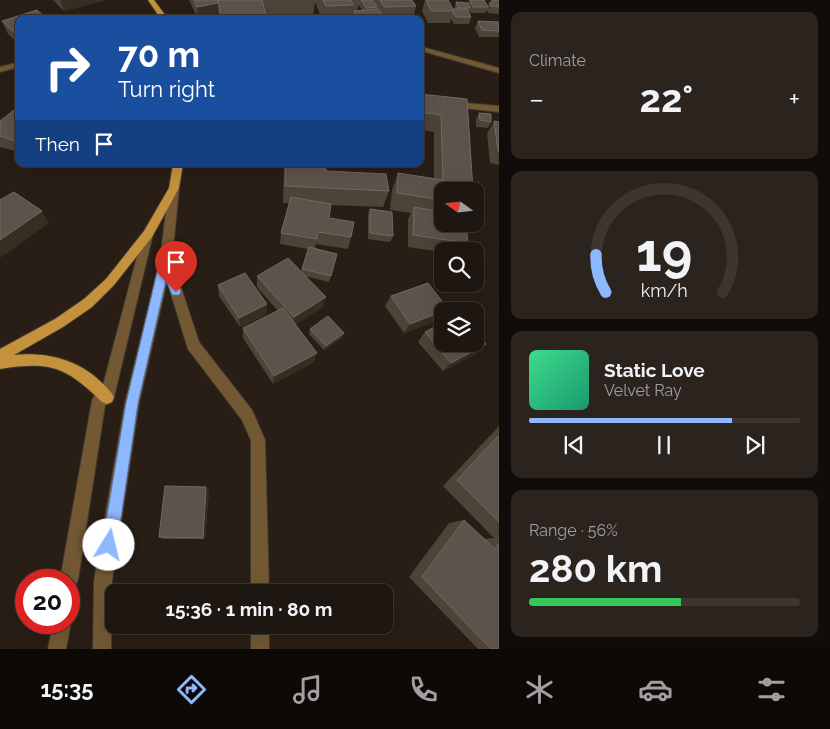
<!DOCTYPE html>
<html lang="en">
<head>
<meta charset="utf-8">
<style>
	body { margin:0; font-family:Raleway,sans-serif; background:#2b231e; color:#f1f3f6; height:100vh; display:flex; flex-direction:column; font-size:19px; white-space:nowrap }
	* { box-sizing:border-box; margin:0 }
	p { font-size:16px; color:#a19f9f }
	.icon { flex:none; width:28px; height:28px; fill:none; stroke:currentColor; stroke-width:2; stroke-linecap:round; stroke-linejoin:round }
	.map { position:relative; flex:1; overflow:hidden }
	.panel { display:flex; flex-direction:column; gap:12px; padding:12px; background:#100c09; width:331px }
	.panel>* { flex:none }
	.hud { position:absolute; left:15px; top:15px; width:409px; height:152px; border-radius:10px; box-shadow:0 5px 20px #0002,0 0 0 1px #3c3530; background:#1a4fa0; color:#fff; overflow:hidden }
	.needle { width:32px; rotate:285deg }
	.fabs { position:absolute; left:434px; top:182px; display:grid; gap:10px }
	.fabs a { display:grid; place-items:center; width:50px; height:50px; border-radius:10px; background:#1e1610; box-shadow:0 5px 20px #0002,0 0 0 1px #3c3530; font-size:25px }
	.speed { position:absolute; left:15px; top:569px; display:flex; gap:10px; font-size:25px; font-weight:700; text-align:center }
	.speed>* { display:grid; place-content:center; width:65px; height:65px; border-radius:50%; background:#1e1610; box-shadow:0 5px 20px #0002,0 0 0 1px #3c3530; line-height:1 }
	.speed .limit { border:8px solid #d22; background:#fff; color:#111 }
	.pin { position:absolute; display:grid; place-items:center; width:42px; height:42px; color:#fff; margin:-51px -21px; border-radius:50% 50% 50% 0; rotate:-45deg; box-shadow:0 0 5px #0007 }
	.pin .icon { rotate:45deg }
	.me { position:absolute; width:55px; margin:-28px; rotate:9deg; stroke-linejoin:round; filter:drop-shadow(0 0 4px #0008) }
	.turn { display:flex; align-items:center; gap:18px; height:105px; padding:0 20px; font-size:22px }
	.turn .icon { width:65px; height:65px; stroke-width:2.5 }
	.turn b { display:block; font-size:35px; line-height:42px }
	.then { display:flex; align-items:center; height:48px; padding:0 20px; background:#0003; gap:10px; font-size:19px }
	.big { font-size:38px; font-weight:700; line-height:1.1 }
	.panel .card { flex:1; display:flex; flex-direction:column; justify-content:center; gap:8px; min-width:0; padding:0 18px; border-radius:10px; background:#2b231e }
	.panel .dial { align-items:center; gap:0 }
	.dial svg { height:130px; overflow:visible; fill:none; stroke:#3c3530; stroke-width:7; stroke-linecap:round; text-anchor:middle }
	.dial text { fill:#f1f3f6; stroke:none }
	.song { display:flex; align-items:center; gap:15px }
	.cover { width:60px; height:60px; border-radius:8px; background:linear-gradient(135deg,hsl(150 70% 55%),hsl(160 70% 35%)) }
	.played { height:5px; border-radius:2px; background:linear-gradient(90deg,#8eb8fd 75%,#3c3530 75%) }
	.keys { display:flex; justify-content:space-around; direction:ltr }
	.heat { display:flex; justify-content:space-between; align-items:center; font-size:28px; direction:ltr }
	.charge { height:8px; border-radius:4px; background:linear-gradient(90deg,#34c759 56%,#3c3530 0) }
	.trip { position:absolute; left:105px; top:584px; width:288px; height:50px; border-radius:10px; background:#1e1610; box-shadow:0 5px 20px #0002,0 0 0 1px #3c3530; font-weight:700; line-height:50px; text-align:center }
	.tab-bar { display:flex; height:80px; justify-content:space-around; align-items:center; background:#0c0906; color:#a19f9f }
	.tab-bar .icon { width:35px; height:35px }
	.tab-bar .current { color:#8eb8fd }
	.tab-bar b { font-size:22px; color:#f1f3f6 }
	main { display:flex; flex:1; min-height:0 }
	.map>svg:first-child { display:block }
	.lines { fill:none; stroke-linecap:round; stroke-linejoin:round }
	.minor-casing { stroke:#423930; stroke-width:2 }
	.major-casing { stroke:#423930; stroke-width:2 }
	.minor { fill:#725934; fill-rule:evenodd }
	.major { fill:#c4913c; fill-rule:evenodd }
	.wall { fill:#4c4339; fill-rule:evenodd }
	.shaded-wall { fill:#372d23 }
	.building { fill:#5d534a; stroke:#726960 }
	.route { fill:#8eb8fd; stroke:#5c78a4 }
</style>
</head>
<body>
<main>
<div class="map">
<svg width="499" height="649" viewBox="0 0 499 649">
	<rect width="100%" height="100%" fill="#281e15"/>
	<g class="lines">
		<defs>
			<g id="minor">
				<polygon points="422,47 499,68 499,73 422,51"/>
				<polygon points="19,62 19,67 0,72 0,67"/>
				<polygon points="420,99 499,106 499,112 420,103"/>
				<polygon points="174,185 179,188 172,260 199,342 252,410 265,440 269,592 251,592 251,440 242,420 188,349 167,281 139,403 112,581 111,649 93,649 94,581 125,403 160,260 169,188"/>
				<polygon points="148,230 153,234 114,397 112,402 105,405 78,580 75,586 69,589 69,580 60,580 92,401 94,396 101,393 143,234"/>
				<polygon points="69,617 71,622 66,649 48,649 53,622 69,622"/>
				<rect x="251" y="625" width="18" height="24"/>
			</g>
			<g id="major">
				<polygon points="148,0 154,0 168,19 161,19"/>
				<path d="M 173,164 L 183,164 L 179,188 L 152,237 L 114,285 L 92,307 L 63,327 L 14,355 C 46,352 77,359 101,382 C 106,387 111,391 114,397 L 112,402 L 107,404 L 102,402 C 66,367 51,361 0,369 L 0,349 L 55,319 L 84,299 L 106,279 L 144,231 L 169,188 Z"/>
			</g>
		</defs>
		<use href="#minor" class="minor-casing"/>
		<use href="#major" class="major-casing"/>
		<use href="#minor" class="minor"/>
		<use href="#major" class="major"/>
	</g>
	<g class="wall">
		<polygon points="53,0 106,0 64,11"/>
		<path d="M 189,0 L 412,0 L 416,6 L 413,18 L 394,19 L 353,19 L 352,17 L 353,15 L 351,15 L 351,19 L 322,19 L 315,2 L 313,16 L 267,19 L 219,19 L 219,14 L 198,19 ZM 359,5 L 362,10 L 357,10 Z"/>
		<polygon points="425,0 448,0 453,9 454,9 456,2 468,3 469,0 484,0 488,6 491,1 499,0 499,14 488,13 487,10 485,13 471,13 470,11 469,13 471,17 469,24 454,24 451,19 450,23 428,23 422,11"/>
		<polygon points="19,19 19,44 8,34 2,21"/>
		<polygon points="499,20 499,37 479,37 475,28 478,21 498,22"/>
		<polygon points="420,94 467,99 442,191 442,224 468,243 462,251 442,252 408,247 408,219 411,213 390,210 392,190 398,173 434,179 434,132 420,130"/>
		<polygon points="19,111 19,152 0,147 0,121"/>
		<polygon points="479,113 491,122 488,128 476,127 476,119"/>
		<polygon points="494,121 499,122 499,165 490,163 487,134"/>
		<polygon points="284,164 325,164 326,171 389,191 383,207 331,205 329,218 351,237 348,249 316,244 315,248 331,276 329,282 305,276 323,307 295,324 314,362 273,384 243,338 243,328 278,311 257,287 257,276 301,272 308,249 280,244 281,233 289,203 283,203"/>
		<polygon points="370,209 393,236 390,242 368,239 368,215"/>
		<polygon points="218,285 267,304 267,314 240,327 219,296"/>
		<polygon points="391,296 442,311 442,317 440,320 404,333 385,306"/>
		<polygon points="310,329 344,333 342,338 324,350 309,334"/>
		<polygon points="425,332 486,344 477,353 443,371 418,342"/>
		<polygon points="499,426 499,649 478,649 409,577 449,523 464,520 485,539 494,538 443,486"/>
		<polygon points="209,490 205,539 163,539 159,537"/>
	</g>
	<g class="shaded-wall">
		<polygon points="60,0 106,0 64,11"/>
		<polygon points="218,3 219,14 198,19 197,7"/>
		<polygon points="19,137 19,148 15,141"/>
		<polygon points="42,211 49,223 0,258 0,240"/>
		<polygon points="326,297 323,307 292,327 294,317"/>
		<polygon points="267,304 267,314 240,327 239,318"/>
		<polygon points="442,312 442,317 440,320 404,333 410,324"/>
		<polygon points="344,333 342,338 324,350 326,346"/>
		<polygon points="486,344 477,353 443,371 451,363"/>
		<polygon points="317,353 314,362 273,384 274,376"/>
		<polygon points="206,487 209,490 205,539 203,538"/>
	</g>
	<g class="building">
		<polygon points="194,0 218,0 218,3 197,7"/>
		<polygon points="218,0 262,0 267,19 221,19"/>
		<polygon points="323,0 351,0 353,5 326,6"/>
		<polygon points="361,0 372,0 377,7 366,8"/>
		<polygon points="380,0 412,0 416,6 384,7"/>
		<polygon points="426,0 448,0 454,11 431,11"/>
		<polygon points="470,0 484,0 488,7 473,7"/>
		<polygon points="499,0 499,7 491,6 489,3 492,3 491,1"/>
		<polygon points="456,2 468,3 470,8 458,8"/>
		<polygon points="378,9 382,15 357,17 354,11"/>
		<polygon points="453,9 467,9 471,17 456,17 453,13 454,11"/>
		<polygon points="37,10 47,19 19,19 19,34 17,35 2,21"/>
		<polygon points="478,21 498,22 499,31 482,30"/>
		<polygon points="420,94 467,99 473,191 442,191 442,200 397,193 398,173 443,180 441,115 420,112"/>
		<polygon points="14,110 19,111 19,137 15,141 0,136 0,121"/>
		<polygon points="479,113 491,114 491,122 480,120"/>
		<polygon points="494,121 499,122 499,151 498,151"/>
		<polygon points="286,164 325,164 326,171 386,174 389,191 285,186"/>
		<polygon points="14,192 42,211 0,240 0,200"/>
		<polygon points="291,197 331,204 329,218 354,222 351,237 318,232 317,239 281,233"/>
		<polygon points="414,207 442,212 442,224 466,224 468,243 413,235"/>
		<polygon points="370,209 392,212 393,236 370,233"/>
		<polygon points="309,247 337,254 331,276 302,269"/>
		<polygon points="288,258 326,297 294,317 257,276"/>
		<polygon points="245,273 267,304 239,318 218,285"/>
		<polygon points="428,283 448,309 410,324 391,296"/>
		<polygon points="283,308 317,353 274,376 243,328"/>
		<polygon points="328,316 344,333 326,346 310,329"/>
		<polygon points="442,323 442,344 475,344 475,331 486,344 451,363 425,332"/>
		<polygon points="499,435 499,522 457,480"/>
		<polygon points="165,486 206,487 203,538 159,537"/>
		<polygon points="464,520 495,549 499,543 499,649 491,649 422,577"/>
	</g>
	<polygon class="route" points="166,256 171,260 181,292 179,295 172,295 166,280 138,403 117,545 114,551 109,553 104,551 102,545 126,403 160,260"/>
</svg>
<div class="fabs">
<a><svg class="needle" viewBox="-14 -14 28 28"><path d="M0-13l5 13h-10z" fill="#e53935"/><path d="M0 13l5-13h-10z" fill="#a19f9f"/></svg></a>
<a><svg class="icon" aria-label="search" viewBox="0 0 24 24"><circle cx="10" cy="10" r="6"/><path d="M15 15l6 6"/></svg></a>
<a><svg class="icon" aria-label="layers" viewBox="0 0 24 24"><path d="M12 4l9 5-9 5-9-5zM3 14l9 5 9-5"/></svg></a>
</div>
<div class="speed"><div class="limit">20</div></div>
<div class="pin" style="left:176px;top:292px;background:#d93025"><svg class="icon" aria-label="arrive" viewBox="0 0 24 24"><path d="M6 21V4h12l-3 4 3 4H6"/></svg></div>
<svg class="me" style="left:109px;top:545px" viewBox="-20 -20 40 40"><circle r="19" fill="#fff"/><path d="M0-13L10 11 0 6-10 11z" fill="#8eb8fd"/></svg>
<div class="trip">15:36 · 1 min · 80 m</div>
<div class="hud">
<div class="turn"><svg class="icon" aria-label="right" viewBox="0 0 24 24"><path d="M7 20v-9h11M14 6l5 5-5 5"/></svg><div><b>70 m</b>Turn right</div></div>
<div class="then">Then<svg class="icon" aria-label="arrive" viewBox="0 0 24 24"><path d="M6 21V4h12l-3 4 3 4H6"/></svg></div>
</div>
</div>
<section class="panel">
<div class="card"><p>Climate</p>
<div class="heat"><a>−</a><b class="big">22°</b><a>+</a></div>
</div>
<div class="card dial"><svg viewBox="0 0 100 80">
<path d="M14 69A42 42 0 1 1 86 69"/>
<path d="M14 69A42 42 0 0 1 8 46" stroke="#8eb8fd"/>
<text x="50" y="56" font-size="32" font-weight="700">19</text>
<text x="50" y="72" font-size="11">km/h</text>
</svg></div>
<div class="card">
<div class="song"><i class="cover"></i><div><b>Static Love</b><p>Velvet Ray</p></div></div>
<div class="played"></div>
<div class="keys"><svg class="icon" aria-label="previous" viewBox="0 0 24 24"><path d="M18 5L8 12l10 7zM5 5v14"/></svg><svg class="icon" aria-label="pause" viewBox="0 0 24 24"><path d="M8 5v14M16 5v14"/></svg><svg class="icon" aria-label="next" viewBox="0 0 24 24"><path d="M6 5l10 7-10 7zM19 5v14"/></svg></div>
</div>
<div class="card"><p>Range · 56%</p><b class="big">280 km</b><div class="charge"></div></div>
</section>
</main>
<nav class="tab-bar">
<b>15:35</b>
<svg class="icon current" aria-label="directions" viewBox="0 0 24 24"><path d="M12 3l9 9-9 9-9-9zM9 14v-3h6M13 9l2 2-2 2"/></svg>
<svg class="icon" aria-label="music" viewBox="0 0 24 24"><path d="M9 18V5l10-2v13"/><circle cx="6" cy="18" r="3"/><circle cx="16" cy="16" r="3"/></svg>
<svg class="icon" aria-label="phone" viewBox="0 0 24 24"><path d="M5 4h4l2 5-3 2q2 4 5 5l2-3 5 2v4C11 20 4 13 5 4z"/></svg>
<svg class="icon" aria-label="climate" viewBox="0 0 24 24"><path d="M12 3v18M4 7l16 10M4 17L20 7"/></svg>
<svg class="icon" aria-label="car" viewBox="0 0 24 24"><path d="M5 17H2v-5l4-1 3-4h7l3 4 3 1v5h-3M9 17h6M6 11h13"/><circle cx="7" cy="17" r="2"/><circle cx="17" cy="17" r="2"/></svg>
<svg class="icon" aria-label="filters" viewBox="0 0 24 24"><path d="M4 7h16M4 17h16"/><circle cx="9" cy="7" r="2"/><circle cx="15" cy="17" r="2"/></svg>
</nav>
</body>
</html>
